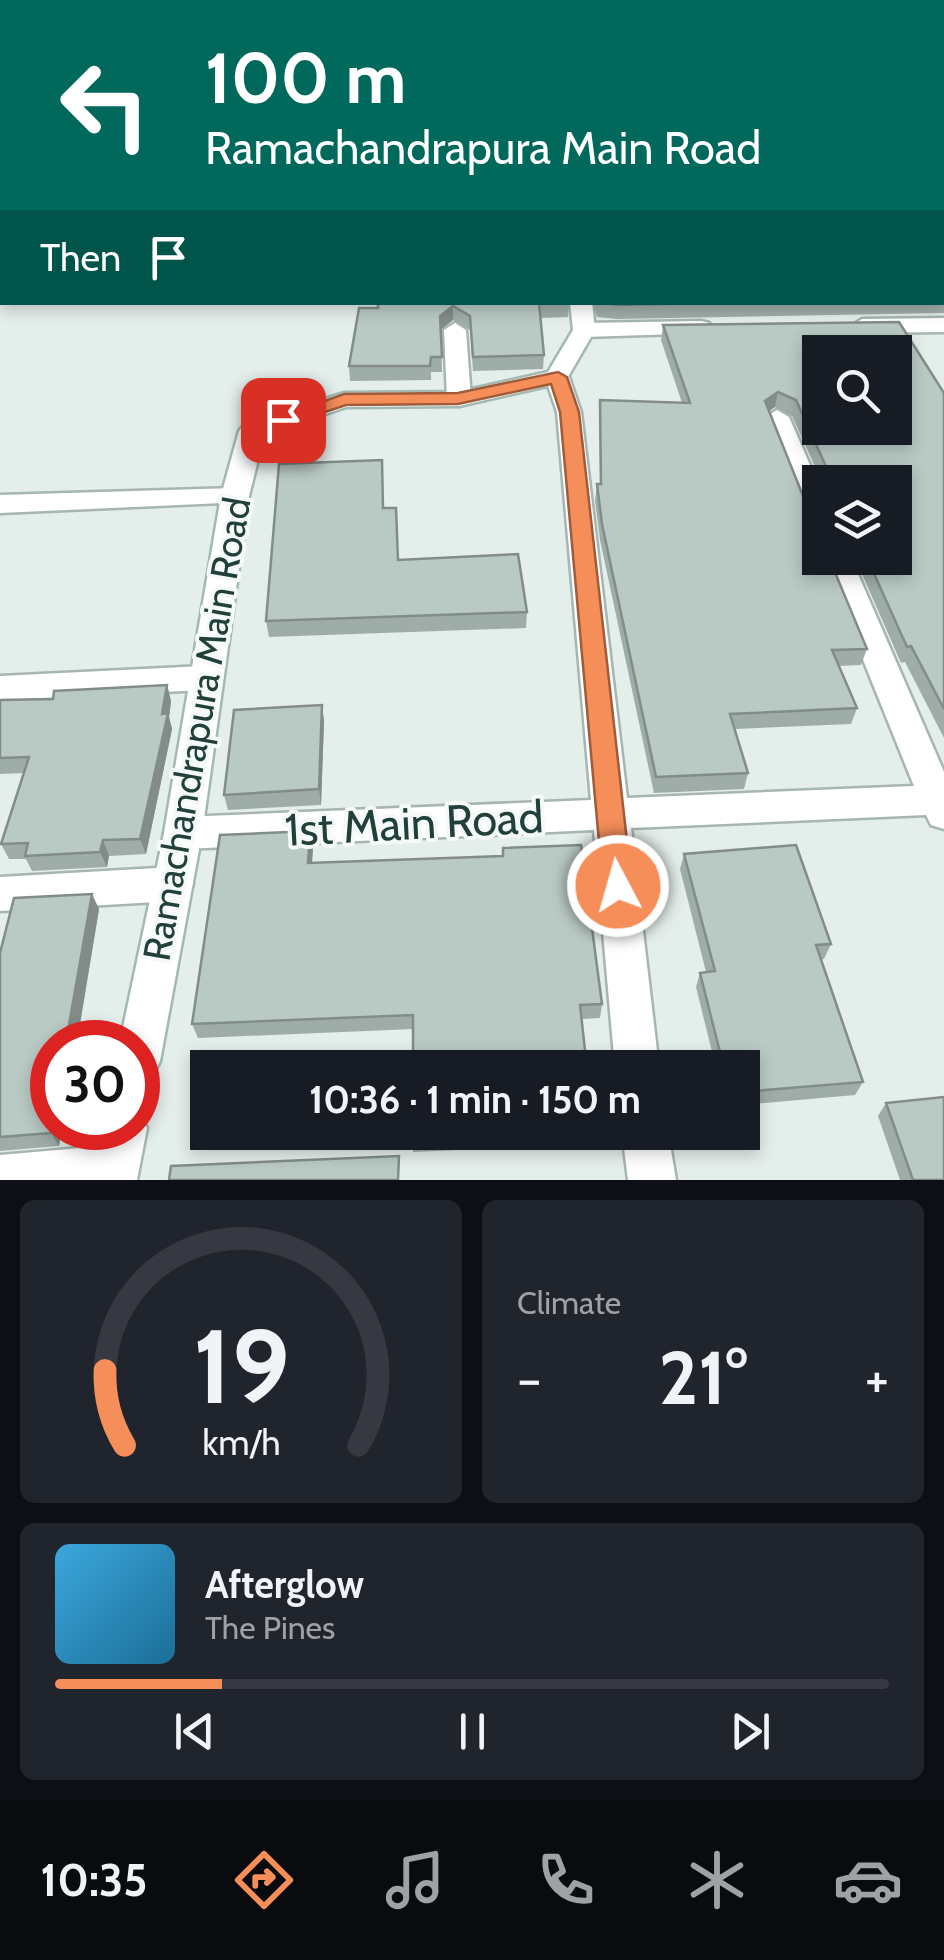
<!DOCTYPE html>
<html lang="en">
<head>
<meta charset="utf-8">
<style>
	body { margin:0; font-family:Cabin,sans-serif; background:#20242c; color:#f1f3f6; height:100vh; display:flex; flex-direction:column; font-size:38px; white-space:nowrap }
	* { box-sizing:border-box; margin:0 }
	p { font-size:32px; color:#9ea1a6 }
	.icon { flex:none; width:55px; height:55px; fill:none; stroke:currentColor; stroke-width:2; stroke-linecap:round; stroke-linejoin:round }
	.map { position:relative; height:1180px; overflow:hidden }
	.side { display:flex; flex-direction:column; gap:20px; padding:20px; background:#0d0f14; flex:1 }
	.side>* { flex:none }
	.top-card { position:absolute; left:0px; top:0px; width:945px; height:305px; box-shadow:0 5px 15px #0003; background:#00695c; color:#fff; overflow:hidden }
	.buttons { position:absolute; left:802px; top:335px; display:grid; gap:20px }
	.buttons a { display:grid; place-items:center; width:110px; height:110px; border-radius:0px; background:#171b24; box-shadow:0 5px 15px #0003; font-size:50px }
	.speed { position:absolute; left:30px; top:1020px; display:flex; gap:20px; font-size:50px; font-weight:700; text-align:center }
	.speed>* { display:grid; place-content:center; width:130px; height:130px; border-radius:50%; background:#171b24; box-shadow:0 5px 15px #0003; line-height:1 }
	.speed .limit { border:15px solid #d22; background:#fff; color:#111 }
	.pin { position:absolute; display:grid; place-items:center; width:85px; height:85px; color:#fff; margin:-42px; border-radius:20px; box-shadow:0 5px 15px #0006 }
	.me { position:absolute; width:110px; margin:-55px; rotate:354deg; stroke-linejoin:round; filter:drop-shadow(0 0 8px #0008) }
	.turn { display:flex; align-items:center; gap:35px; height:210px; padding:0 40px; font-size:45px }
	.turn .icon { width:130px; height:130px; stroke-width:2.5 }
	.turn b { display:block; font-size:70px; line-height:85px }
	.then { display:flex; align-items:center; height:95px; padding:0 40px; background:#0003; gap:20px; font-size:38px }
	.big { font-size:75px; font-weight:700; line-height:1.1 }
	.side .tile { flex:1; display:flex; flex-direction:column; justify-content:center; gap:15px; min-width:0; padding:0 35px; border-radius:15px; background:#20242c }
	.side .dial { align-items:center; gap:0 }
	.dial svg { height:260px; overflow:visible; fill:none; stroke:#363941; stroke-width:7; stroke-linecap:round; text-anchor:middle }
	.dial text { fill:#f1f3f6; stroke:none }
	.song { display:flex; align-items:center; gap:30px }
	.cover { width:120px; height:120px; border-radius:15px; background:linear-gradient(135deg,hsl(200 70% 55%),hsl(200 70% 35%)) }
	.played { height:10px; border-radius:5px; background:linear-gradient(90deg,#f68e5a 20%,#363941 20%) }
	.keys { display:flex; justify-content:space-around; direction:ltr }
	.heat { display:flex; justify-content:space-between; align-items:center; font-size:55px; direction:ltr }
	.side .tiles { flex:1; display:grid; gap:20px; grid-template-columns:1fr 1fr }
	.tile:last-child { grid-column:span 2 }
	.trip { position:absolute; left:190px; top:1050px; width:570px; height:100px; border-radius:0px; background:#171b24; box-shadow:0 5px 15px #0003; font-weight:700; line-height:100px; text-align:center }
	.tabs { display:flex; height:160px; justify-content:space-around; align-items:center; background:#090b0e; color:#9ea1a6 }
	.tabs .icon { width:70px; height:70px }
	.tabs .current { color:#f68e5a }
	.tabs b { font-size:45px; color:#f1f3f6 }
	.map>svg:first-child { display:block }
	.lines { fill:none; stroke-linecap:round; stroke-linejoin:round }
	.street-casing { stroke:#a6b6b2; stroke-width:5 }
	.secondary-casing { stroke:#a2bab3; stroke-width:5 }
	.street { fill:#fff; fill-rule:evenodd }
	.secondary { fill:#fff; fill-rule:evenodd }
	.wall { fill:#9fada9 }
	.shaded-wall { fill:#828d89 }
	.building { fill:#b9c9c4; stroke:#828d89; stroke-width:2.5; fill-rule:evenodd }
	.route { fill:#f68e5a; stroke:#a05c3a; stroke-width:2.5 }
	.labels { text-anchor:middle; stroke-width:8; stroke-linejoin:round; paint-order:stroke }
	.street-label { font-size:38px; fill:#22403b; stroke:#f5faf8 }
	.near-street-label { font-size:45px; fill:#22403b; stroke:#f5faf8 }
</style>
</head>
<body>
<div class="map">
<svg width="944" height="1180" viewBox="0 0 944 1180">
	<rect width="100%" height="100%" fill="#e4eeea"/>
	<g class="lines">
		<defs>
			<g id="street">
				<polygon points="944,318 944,332 862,333 851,326 862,319"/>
				<polygon points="701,321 709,323 712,328 709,333 584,337 573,330 584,323"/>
				<polygon points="455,323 466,330 471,399 459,406 447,399 444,330"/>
				<polygon points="557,370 569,377 581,412 627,798 914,786 822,558 851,558 944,772 944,829 931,825 926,815 631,828 659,1068 615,1068 594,830 183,849 170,844 164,833 170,822 183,817 591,800 557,412 545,377"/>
				<polygon points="777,410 789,417 820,488 820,529 810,526 806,520 765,417"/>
				<polygon points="235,488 245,490 249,496 245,502 0,513 0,495"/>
				<polygon points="204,666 216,669 220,678 216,687 204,690 0,700 0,676"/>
				<polygon points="174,867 188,872 193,884 188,896 174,901 0,911 0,877"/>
				<polygon points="622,1132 668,1132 676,1180 628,1180"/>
				<polygon points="115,1145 132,1151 138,1168 133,1180 0,1180 0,1155"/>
			</g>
			<g id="secondary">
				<polygon points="570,302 592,302 595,330 565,382 459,406 346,407 264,435 249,496 202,833 160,1061 153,1076 138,1083 138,1042 120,1042 164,833 221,496 239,431 243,426 344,393 459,392 548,372 573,330"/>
				<polygon points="138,1111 147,1128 137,1180 89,1180 101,1128 138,1128"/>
			</g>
		</defs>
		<use href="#street" class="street-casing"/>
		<use href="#secondary" class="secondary-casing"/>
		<use href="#street" class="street"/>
		<use href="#secondary" class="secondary"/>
	</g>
	<g class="wall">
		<polygon points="942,132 944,133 944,313 617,319 597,317 593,302 942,302"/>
		<polygon points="569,303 568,317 541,318 544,355 543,369 473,371 470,330 453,320 441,330 442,372 431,372 431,380 350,381 349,366 378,308"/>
		<polygon points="663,325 944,393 944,738 905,662 901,663 855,558 895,558 895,482 822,482 792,416 775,407 769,411 820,558 867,649 861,665 839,666 857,708 851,724 735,729 748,773 744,789 654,793 600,540 595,500 597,484 600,484 599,415 600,400 682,403 661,340"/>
		<polygon points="382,460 384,508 398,560 527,612 526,628 269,637 266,621"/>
		<polygon points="167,685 171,701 169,717 172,729 146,854 109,856 107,867 32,871 26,859 9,859 1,844 24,773 0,774 0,700 53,699"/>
		<polygon points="322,705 324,721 321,805 228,810 224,795"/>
		<polygon points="313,847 312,863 602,1004 600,1018 413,1029 198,1038 192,1024"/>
		<polygon points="684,854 831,944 824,959 821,959 863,1082 855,1095 742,1105 742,1068 716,1068 696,987 700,973 706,972 680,869"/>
		<polygon points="99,909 77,1042 52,1042 52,1128 62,1128 59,1146 0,1151 0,953"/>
		<polygon points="886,1103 944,1180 900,1180 878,1116"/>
		<polygon points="412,1132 594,1132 592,1144 413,1152"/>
	</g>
	<g class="shaded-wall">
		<polygon points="453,306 453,320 440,330 440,316"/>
		<polygon points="778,392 775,407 761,416 765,401"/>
		<polygon points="167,685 171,701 169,717 172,729 146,854 140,839"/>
		<polygon points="322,705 324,721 321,805 319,789"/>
		<polygon points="310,831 313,847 311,878 308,863"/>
		<polygon points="103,840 109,856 107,867 100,852"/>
		<polygon points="92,894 99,909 77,1042 66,1042"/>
		<polygon points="52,1122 52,1128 62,1128 59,1146 51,1133"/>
	</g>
	<g class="building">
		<polygon points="459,0 944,0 944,89 942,89 942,2 458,2"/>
		<polygon points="942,93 944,98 942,129"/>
		<polygon points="942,132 944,133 944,231 942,232"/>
		<polygon points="942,232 944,238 944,299 942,299"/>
		<polygon points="378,302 569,302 569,303 539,303 544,355 473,357 470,316 453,306 440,316 442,357 431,357 430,366 349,366 359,308 378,308"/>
		<polygon points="598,302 750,302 618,305"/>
		<path d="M 899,322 L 944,393 L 944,709 L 911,646 L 907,647 L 867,558 L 895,558 L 895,482 L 827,482 L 828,471 L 796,400 L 778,392 L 765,401 L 807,506 L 813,514 L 820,515 L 820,558 L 829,558 L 867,649 L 832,650 L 857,708 L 730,714 L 748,773 L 656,777 L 602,524 L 597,484 L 601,484 L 600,400 L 690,403 L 663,325 ZM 820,352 L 895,352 L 895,428 L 820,428 Z"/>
		<polygon points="382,460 383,508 396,508 398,560 518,554 527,612 266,621 279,464"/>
		<polygon points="167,685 162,714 168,713 140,839 103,840 100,852 25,856 28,843 1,844 29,757 0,758 0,700 53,699 54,691"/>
		<polygon points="322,705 319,789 224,795 234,710"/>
		<polygon points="310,831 308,863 503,856 503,848 581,845 602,1004 580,1005 587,1068 413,1068 413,1015 192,1024 220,835"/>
		<polygon points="796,845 831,944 816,945 863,1082 742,1092 742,1068 724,1068 700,973 715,971 684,854"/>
		<polygon points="92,894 66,1042 52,1042 52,1122 51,1133 0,1137 0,953 14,898"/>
		<polygon points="944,1097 944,1180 913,1180 886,1103"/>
		<polygon points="412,1132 553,1132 412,1139"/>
		<polygon points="399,1156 398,1180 169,1180 171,1166"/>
	</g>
	<polygon class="route" points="558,372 567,377 579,412 632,886 628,896 618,899 607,896 603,886 560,412 551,384 458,404 346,405 283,426 273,420 344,394 458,393"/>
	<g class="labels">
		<g class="street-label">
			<text transform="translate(197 729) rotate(-80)" y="13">Ramachandrapura Main Road</text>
		</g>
		<g class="near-street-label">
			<text transform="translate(414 823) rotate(-3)" y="16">1st Main Road</text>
		</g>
	</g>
</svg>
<div class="buttons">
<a><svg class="icon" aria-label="search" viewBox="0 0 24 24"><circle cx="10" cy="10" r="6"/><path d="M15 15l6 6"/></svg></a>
<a><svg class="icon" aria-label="layers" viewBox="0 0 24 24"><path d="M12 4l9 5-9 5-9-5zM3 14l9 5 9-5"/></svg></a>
</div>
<div class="speed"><div class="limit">30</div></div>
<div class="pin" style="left:283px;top:420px;background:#d93025"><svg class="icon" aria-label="arrive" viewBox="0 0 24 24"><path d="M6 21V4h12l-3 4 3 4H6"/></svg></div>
<svg class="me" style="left:618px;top:886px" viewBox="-20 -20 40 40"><circle r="17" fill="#f68e5a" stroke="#fff" stroke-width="3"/><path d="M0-11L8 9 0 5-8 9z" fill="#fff"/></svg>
<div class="trip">10:36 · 1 min · 150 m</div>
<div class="top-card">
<div class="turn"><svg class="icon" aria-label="left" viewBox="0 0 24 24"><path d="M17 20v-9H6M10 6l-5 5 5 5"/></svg><div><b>100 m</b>Ramachandrapura Main Road</div></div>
<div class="then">Then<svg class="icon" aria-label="arrive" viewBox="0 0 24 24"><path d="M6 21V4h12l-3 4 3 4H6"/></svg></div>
</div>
</div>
<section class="side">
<div class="tiles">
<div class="tile dial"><svg viewBox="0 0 100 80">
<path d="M14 69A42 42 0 1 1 86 69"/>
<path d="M14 69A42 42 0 0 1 8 46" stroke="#f68e5a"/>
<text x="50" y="56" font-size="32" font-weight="700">19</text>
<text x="50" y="72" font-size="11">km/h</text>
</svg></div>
<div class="tile"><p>Climate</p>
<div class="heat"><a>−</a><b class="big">21°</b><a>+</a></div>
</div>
<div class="tile">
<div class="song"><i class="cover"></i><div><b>Afterglow</b><p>The Pines</p></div></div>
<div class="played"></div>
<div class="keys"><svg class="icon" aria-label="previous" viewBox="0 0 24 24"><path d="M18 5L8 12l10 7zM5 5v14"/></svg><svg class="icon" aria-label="pause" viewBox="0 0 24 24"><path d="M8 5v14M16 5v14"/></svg><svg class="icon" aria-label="next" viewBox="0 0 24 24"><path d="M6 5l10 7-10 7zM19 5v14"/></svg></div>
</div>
</div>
</section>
<nav class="tabs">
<b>10:35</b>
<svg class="icon current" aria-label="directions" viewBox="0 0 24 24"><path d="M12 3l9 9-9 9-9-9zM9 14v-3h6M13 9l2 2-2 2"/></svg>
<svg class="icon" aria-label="music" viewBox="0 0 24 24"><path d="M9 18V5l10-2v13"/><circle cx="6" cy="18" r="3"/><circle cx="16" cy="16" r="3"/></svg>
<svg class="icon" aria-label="phone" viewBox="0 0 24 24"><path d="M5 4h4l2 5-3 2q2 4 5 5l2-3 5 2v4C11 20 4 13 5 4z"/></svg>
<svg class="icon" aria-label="climate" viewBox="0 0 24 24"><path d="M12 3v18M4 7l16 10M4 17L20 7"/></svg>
<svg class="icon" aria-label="car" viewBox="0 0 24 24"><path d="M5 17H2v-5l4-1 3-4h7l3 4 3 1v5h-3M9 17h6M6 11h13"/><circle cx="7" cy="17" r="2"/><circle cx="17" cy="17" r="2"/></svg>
</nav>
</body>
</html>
